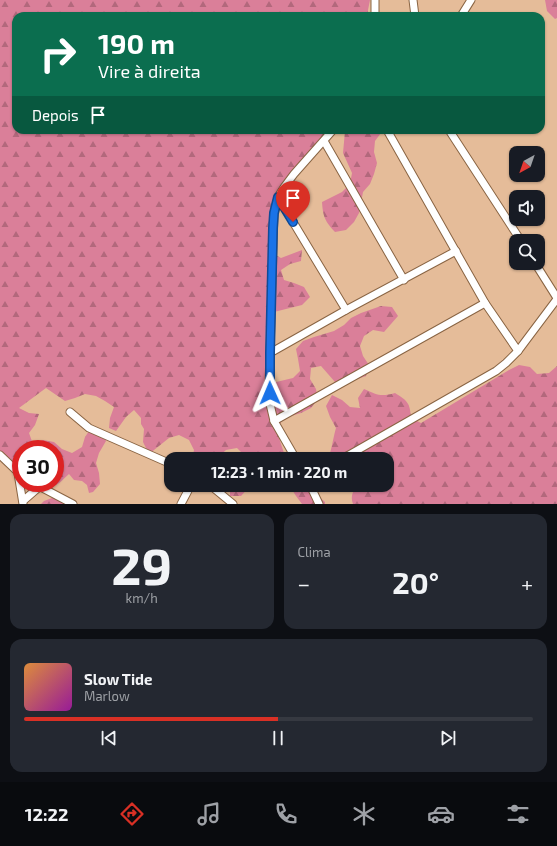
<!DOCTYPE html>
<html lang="pt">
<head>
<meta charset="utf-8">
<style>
	body { margin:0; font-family:"Exo 2",sans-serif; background:#242831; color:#f1f3f6; height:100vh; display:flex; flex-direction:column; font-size:15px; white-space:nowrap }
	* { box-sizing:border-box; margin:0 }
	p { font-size:13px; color:#9ea1a6 }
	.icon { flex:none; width:22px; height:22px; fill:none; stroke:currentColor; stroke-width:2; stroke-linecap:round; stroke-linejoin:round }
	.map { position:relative; height:504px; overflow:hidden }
	.panel { display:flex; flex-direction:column; gap:10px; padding:10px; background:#0d0f14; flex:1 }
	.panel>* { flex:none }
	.top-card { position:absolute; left:12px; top:12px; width:533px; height:122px; border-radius:12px; box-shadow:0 1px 3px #0004; background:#0b6e4f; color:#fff; overflow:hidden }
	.needle { width:26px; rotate:220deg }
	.buttons { position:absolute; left:509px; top:146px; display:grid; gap:8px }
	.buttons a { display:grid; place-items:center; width:36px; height:36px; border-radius:8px; background:#171b24; box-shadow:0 1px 3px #0004; font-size:20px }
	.speed { position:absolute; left:12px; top:440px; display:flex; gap:8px; font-size:20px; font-weight:700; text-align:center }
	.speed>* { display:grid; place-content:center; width:52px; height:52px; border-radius:50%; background:#171b24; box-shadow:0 1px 3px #0004; line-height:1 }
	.speed .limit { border:6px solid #d22; background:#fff; color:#111 }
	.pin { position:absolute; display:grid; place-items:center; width:34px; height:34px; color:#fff; margin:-41px -17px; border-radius:50% 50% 50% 0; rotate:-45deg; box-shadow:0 0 4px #0007 }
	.pin .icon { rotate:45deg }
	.me { position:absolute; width:44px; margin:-22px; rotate:359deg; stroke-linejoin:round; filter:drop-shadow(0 0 3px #0008) }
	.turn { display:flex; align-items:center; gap:14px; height:84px; padding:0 20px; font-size:18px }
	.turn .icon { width:52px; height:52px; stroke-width:2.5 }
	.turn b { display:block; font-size:28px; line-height:34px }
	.then { display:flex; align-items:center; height:38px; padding:0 20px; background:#0003; gap:8px; font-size:15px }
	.big { font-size:30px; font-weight:700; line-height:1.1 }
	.panel .card { flex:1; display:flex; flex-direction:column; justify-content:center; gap:6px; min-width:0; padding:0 14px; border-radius:12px; background:#242831 }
	.panel .dial { align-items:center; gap:0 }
	.dial b { font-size:52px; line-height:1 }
	.song { display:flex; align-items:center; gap:12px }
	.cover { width:48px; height:48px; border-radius:6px; background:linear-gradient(135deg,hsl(30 70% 55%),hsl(300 70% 35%)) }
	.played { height:4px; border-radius:2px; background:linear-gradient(90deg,#d93025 50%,#363941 50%) }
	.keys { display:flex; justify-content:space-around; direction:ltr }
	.heat { display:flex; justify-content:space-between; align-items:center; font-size:22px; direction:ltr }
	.panel .tiles { flex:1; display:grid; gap:10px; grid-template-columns:1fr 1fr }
	.card:last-child { grid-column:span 2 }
	.trip { position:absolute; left:164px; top:452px; width:230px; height:40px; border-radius:12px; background:#171b24; box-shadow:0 1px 3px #0004; font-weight:700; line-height:40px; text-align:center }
	.menu { display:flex; height:64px; justify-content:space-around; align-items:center; background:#090b0e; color:#9ea1a6 }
	.menu .icon { width:28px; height:28px }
	.menu .current { color:#d93025 }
	.menu b { font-size:18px; color:#f1f3f6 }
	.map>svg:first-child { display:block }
	.forest { fill:url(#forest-firs) }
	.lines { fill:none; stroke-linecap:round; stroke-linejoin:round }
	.street-casing { stroke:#896443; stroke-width:9 }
	.street { stroke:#fff; stroke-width:7 }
	.route-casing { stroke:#114b97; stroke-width:10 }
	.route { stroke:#1a73e8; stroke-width:7 }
</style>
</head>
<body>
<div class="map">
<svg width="557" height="504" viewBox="0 0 557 504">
	<defs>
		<pattern id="forest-firs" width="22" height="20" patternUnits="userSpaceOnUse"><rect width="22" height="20" fill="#da7f99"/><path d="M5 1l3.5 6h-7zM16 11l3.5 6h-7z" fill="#b2687c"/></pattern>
	</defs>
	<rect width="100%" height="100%" fill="#e5bc99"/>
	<g class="forest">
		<path d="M 0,0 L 370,0 L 368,10 L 368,16 L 16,16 L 16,130 L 331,130 L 287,181 L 279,200 L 279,211 L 273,220 L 270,231 L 269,242 L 272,253 L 281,258 L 302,250 L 301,261 L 290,264 L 281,270 L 284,280 L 294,283 L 304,287 L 310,297 L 302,305 L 270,313 L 266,324 L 265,376 L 272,383 L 293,378 L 300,371 L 298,359 L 296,349 L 303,341 L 314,337 L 334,331 L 344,325 L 351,318 L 361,313 L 381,306 L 392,307 L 398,316 L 384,332 L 373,330 L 364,336 L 360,346 L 363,356 L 369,365 L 366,376 L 346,383 L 335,382 L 321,366 L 311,368 L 310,379 L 316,389 L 318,399 L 311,408 L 301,413 L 291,416 L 281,422 L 277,432 L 286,459 L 244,459 L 245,456 L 237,448 L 226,450 L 216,459 L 192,459 L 194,450 L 189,440 L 179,435 L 169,438 L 149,454 L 143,442 L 144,429 L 141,424 L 141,418 L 134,410 L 126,417 L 116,431 L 109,428 L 110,418 L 114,407 L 105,401 L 96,396 L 85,394 L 75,398 L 65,401 L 46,388 L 19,408 L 29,413 L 39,414 L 35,425 L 29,433 L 33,444 L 43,440 L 54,442 L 62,449 L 72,453 L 82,447 L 85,437 L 91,428 L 102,431 L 106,441 L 99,453 L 96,463 L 99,473 L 100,484 L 93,492 L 89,493 L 87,485 L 82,481 L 74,480 L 69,474 C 58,484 55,490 40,483 L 55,483 L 55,449 L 21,449 L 21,470 L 15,466 L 0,459 Z"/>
		<polygon points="545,0 557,0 557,18 555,19 547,11"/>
		<path d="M 344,130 L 381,130 L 381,133 L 375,141 L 374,152 L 377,163 L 374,174 L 370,184 L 363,192 L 359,213 L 354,222 L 346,230 L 335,232 C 325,221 323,217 322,202 L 342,192 L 350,184 L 352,173 L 343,153 L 345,131 Z"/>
		<path d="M 519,365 L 530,367 L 537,374 L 549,373 L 557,366 L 557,504 L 353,504 C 350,497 353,490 358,485 L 387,485 L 387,459 L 328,459 C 332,449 333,438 336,428 L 330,417 L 326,406 L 332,395 L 342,400 L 350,407 L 360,408 L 358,398 L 364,389 C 377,395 381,397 395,393 C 408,401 410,403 411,418 L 421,423 L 509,370 Z"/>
		<polygon points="230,485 251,485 241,496 230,496"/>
		<polygon points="289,485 303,485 317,495 325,502 325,504 302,504 296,496"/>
		<polygon points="52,498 56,498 69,504 41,504 44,501"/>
	</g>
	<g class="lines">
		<defs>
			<g id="street">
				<polyline points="413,0 415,16"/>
				<polyline points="375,16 375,0"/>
				<polyline points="461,16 471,0"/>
				<polyline points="387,130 485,303 518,351"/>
				<polyline points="449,130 521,241"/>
				<polyline points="324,141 404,280"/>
				<polyline points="278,197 346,310"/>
				<polyline points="535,263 557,298"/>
				<polyline points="270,353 346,310 456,251"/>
				<polyline points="70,412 89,428 171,464"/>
				<polyline points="274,421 485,303"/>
				<polyline points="0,455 21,475"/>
				<polyline points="296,459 274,421 270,404 269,383 270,353 274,213 278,197 285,186 294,174 333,130"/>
				<polyline points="342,459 496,371 506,363 518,351 557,299"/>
				<polyline points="18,473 23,504"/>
				<polyline points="33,483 73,504"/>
				<polyline points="210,485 233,504"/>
				<polyline points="310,485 319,504"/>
				<polyline points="23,501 39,487"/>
				<polyline points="181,504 191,485"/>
			</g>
		</defs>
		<use href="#street" class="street-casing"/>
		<use href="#street" class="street"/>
	</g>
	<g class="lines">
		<defs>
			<polyline id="route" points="270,393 270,353 273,228 274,213 278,197 293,222"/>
		</defs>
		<use href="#route" class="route-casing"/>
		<use href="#route" class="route"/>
	</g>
</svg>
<div class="buttons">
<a><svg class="needle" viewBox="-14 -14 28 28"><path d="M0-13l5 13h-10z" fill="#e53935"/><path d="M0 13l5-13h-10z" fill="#9ea1a6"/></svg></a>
<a><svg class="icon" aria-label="sound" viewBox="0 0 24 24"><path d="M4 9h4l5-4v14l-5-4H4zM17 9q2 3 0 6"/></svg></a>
<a><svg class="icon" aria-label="search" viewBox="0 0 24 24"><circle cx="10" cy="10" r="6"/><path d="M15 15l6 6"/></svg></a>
</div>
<div class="speed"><div class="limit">30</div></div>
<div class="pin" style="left:293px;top:222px;background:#d93025"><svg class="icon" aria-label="arrive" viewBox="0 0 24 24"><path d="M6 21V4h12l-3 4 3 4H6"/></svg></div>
<svg class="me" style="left:270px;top:393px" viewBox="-20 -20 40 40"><path d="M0-17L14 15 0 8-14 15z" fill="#1a73e8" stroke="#fff" stroke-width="4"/></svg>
<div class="trip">12:23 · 1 min · 220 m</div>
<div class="top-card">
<div class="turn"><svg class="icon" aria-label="right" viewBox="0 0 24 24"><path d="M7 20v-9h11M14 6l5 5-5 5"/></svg><div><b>190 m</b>Vire à direita</div></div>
<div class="then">Depois<svg class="icon" aria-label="arrive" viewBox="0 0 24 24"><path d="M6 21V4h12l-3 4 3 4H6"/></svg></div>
</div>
</div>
<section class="panel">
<div class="tiles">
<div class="card dial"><b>29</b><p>km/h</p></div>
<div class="card"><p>Clima</p>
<div class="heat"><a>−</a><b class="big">20°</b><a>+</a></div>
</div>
<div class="card">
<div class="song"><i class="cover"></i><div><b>Slow Tide</b><p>Marlow</p></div></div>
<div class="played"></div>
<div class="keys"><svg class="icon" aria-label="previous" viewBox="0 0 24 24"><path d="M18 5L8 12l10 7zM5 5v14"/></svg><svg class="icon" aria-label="pause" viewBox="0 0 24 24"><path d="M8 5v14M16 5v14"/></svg><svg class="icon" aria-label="next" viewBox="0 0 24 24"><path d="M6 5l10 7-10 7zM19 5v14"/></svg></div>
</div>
</div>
</section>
<nav class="menu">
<b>12:22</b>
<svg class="icon current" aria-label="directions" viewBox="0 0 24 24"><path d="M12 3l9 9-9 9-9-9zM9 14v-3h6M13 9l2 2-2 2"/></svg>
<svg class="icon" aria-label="music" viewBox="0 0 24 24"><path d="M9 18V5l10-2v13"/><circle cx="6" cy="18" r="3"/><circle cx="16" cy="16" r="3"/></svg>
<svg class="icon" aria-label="phone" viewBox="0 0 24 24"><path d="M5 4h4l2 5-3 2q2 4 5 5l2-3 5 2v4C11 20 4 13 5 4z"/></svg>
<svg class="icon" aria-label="climate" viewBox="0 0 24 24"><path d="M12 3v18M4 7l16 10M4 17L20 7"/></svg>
<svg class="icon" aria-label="car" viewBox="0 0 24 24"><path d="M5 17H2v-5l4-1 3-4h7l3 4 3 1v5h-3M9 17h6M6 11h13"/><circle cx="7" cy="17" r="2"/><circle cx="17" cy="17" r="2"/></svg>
<svg class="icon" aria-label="filters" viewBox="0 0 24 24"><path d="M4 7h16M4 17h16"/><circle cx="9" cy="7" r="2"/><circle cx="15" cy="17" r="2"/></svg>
</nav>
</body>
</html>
